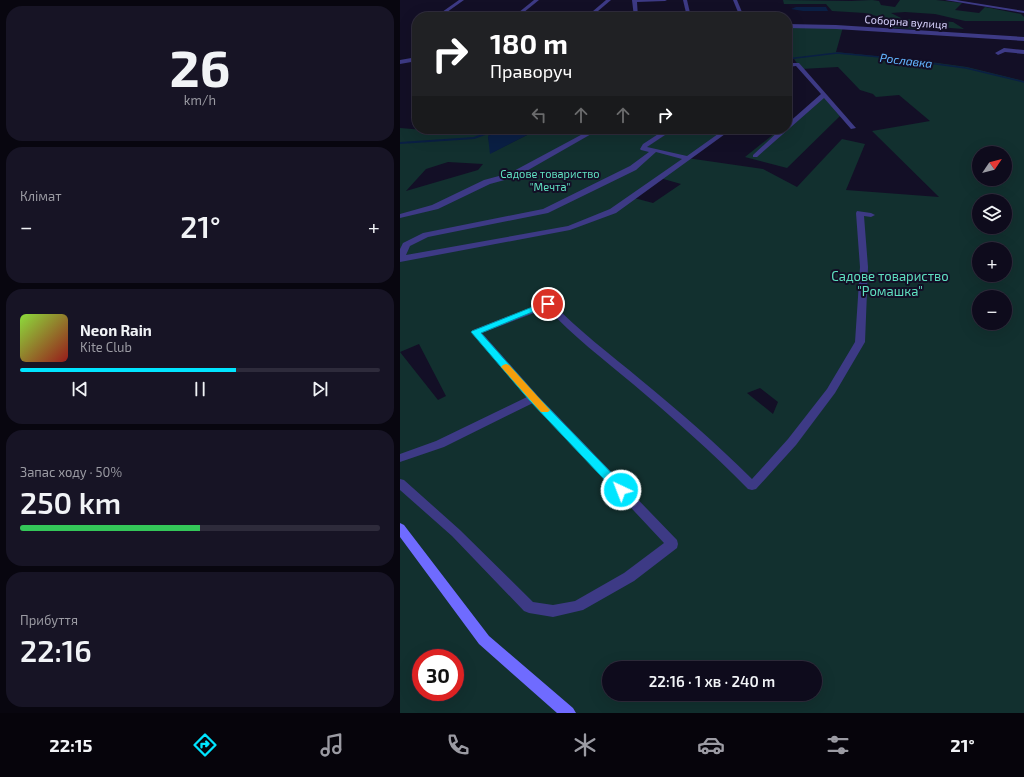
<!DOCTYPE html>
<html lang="uk">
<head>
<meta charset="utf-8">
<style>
	body { margin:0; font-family:"Exo 2",sans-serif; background:#171425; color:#f1f3f6; height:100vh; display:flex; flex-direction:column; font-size:15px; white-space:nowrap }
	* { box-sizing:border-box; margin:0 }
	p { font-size:13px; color:#9b9ba3 }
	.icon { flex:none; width:22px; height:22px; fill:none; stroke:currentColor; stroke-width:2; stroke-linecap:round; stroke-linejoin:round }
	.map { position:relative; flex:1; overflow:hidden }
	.side { display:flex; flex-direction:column; gap:6px; padding:6px; background:#08060f; width:400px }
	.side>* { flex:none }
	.hud { position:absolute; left:12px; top:12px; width:380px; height:122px; border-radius:16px; box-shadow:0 4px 16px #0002,0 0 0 1px #2e2b3b; background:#202124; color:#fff; overflow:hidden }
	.needle { width:26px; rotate:55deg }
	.fabs { position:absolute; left:572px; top:146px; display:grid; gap:8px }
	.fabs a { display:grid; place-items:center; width:40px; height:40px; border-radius:50%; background:#0e0b1c; box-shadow:0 4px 16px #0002,0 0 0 1px #2e2b3b; font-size:20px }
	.speed { position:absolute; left:12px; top:649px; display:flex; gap:8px; font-size:20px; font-weight:700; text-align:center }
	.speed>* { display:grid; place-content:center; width:52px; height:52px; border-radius:50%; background:#0e0b1c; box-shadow:0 4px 16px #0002,0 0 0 1px #2e2b3b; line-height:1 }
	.speed .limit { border:6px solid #d22; background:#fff; color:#111 }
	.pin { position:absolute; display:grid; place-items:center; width:34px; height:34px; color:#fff; margin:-17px; border:2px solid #fff; border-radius:50%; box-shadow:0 1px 4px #0007 }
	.me { position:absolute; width:44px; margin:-22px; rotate:317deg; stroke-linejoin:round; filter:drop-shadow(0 0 3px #0008) }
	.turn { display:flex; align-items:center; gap:14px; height:84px; padding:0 12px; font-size:18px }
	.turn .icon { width:52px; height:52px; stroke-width:2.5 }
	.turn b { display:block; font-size:28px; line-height:34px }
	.lanes { display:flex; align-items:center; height:38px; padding:0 12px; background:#0003; justify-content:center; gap:20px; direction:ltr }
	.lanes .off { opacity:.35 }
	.big { font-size:30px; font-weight:600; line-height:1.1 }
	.side .widget { flex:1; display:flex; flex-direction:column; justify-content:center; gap:6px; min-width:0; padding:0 14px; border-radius:16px; background:#171425 }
	.side .dial { align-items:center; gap:0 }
	.dial b { font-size:52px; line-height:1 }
	.song { display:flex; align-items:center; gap:12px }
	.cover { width:48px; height:48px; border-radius:6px; background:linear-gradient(135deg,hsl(90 70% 55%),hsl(0 70% 35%)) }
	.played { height:4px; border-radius:2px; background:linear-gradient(90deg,#00e5ff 60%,#2e2b3b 60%) }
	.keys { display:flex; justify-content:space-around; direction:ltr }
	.heat { display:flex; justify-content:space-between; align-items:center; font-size:22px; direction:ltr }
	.charge { height:6px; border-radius:3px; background:linear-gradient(90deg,#34c759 50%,#2e2b3b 0) }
	.trip { position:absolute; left:202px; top:661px; width:220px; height:40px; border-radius:20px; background:#0e0b1c; box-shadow:0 4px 16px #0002,0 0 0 1px #2e2b3b; font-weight:600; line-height:40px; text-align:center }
	.menu { display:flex; height:64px; justify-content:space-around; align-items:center; background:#06040b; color:#9b9ba3 }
	.menu .icon { width:28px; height:28px }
	.menu .active { color:#00e5ff }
	.menu b { font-size:18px; color:#f1f3f6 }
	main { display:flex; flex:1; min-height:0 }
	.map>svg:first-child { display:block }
	.green { fill:#12302f; fill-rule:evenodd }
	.water { fill:#0a1f44 }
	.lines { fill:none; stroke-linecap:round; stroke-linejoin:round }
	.stream-far1 { stroke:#0a1f44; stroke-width:1.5 }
	.stream { stroke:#0a1f44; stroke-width:2 }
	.minor { fill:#3d3a85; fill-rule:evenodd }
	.tertiary { fill:#3d3a85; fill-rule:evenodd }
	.secondary { fill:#6f6bff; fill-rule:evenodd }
	.route { fill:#00e5ff; stroke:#0095a6 }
	.slow { fill:#f59e0b }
	.labels { text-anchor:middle; stroke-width:4; stroke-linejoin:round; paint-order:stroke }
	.far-street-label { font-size:11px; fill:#d9d4ff; stroke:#130f26 }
	.far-park-label { font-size:11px; fill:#5fe0c0; stroke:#130f26 }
	.far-water-label { font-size:12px; font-style:italic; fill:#62b6ff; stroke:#130f26 }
	.park-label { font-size:13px; fill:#5fe0c0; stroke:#130f26 }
</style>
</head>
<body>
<main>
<section class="side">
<div class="widget dial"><b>26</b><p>km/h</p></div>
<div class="widget"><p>Клімат</p>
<div class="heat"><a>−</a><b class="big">21°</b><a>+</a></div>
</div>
<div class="widget">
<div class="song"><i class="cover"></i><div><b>Neon Rain</b><p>Kite Club</p></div></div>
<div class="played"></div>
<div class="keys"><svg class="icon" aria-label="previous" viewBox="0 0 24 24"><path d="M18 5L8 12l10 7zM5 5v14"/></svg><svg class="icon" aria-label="pause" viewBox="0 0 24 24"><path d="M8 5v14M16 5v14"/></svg><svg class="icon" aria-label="next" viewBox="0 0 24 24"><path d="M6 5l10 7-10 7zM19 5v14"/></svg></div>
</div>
<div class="widget"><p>Запас ходу · 50%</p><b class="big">250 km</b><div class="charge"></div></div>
<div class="widget"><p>Прибуття</p><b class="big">22:16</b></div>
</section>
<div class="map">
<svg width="624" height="713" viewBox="0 0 624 713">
	<rect width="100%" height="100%" fill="#130f26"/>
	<g class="green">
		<polygon points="383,0 451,1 472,0 479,1 481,5 495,7 500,0 536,0 562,3 555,10 579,13 585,7 621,14 624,17 624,21 565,21 535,14 505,12 491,13 503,19 553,22 564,29 523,26 517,29 494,28 484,18 465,13 432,11 426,4 384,4"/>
		<path d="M 387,26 L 443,27 L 436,52 L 523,61 L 567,67 L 624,81 L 624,713 L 0,713 L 0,128 L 72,134 L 86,129 L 107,129 L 88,136 L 91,153 L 127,135 L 130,129 L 329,129 L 287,158 L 363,169 L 397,187 L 442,139 L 465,144 L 446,190 L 539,197 L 472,131 L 530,121 L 499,95 L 476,97 L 473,94 L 460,90 L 438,67 L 401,69 L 394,59 L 387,60 L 387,56 L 392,55 L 387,47 ZM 579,153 L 605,153 L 605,179 L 579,179 ZM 48,162 L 83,164 L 78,170 L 6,191 L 26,169 ZM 260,178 L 281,184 L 253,203 L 234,198 ZM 579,201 L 605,201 L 605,227 L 579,227 ZM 579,249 L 605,249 L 605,275 L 579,275 ZM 579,297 L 605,297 L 605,323 L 579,323 ZM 19,344 L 46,396 L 38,400 L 0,352 ZM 360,388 L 378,402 L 373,414 L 347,393 ZM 21,658 L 55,658 L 55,692 L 21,692 ZM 209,668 L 415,668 L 415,694 L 209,694 Z"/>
		<polygon points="424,94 440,116 387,168 345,157 380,129 387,129 387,124"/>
	</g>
	<g class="water">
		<polygon points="396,7 426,7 428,11 403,11 391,9"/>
		<polygon points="107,129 130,129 127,135 90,154 88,136"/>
	</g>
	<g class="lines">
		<polyline class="stream-far1" points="387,59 437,53 491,58 566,68 624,82"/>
		<polyline class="stream" points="0,143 74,138 99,129"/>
		<g class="minor">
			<polygon points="59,0 64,0 40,17 35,17"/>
			<polygon points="134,0 139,0 118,17 113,17"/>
			<polygon points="206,0 211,0 191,17 186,17"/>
			<polygon points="232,0 267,0 265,1 237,2 238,17 234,17"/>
			<polygon points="283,0 287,0 291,17 287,17"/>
			<polygon points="333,0 337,0 344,17 340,17"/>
			<polygon points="545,0 556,0 624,11 624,13"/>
			<polygon points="604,48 624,50 624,54 605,52 598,55 595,53"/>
			<polygon points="387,63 399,63 456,128 451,129 424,98 357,157 353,157 353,155 381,129 387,129 387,124 421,94 396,66 387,67"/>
			<polygon points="192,129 200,129 116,177 90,184 38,209 0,218 0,214 32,205 84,180 110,173"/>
			<path d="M 266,129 L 274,129 L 247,147 L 287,156 L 325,129 L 332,129 L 216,213 L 170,230 L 0,262 L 0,249 L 3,243 L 23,233 L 143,209 L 230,166 L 249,152 L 241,150 L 240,149 L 243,144 ZM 256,152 L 282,159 L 210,209 L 168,226 L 6,255 L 10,246 L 28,237 L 148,213 L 236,170 Z"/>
			<path d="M 457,211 L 471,213 L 475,215 L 471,217 L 464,216 L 468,267 L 465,342 L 435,393 L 396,445 L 356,489 L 352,490 L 348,489 C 312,452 273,418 233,384 C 203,359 173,336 147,308 L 82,333 L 138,396 L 277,540 L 278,544 L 277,548 L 234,581 L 183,610 L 153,617 L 129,613 L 124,611 L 52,536 L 0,490 L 0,479 L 4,480 L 60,530 L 133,602 L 153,605 L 175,601 L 224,573 L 264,543 L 133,403 L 44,447 L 0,462 L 0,454 L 36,441 L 127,397 L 71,332 L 73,330 L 145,302 L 151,302 C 179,331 210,354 241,380 C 279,411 317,444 352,479 L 388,439 L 427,389 L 455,342 L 460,267 L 456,213 Z"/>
		</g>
		<g class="tertiary">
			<polygon points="387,24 436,25 624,37 624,41 436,29 387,28"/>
			<polygon points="17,57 17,61 0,64 0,60"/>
		</g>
		<polygon class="secondary" points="0,523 4,525 89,636 173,708 176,713 157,713 79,644 0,537"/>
	</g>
	<polygon class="route" points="145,302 148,302 152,304 81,333 137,396 225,487 226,490 225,493 217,493 130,401 71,332 72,331"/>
	<polygon class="slow" points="106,364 109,365 148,408 150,410 148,412 141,412 103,369 101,367 103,365"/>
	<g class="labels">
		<g class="far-street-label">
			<text transform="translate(506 22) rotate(4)" y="4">Соборна вулиця</text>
		</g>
		<g class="far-park-label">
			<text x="150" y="178">Садове товариство<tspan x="150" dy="13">"Мечта"</tspan></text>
		</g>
		<g class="far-water-label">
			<text transform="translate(506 61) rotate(7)" y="4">Рославка</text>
		</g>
		<g class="park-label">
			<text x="490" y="281">Садове товариство<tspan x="490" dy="15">"Ромашка"</tspan></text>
		</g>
	</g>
</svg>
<div class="fabs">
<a><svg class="needle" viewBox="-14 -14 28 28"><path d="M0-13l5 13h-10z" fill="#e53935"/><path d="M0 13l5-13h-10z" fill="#9b9ba3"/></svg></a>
<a><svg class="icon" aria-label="layers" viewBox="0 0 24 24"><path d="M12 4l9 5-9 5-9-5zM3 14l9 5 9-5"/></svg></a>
<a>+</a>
<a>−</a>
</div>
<div class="speed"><div class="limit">30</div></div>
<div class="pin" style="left:148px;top:304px;background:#d93025"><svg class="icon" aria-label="arrive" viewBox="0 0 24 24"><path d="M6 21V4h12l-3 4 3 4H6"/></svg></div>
<svg class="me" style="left:221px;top:490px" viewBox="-20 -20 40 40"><circle r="17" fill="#00e5ff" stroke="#fff" stroke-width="3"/><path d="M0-11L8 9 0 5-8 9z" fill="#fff"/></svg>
<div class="trip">22:16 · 1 хв · 240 m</div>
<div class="hud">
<div class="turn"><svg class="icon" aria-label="right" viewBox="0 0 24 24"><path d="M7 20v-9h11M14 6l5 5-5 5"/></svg><div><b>180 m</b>Праворуч</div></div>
<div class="lanes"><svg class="icon off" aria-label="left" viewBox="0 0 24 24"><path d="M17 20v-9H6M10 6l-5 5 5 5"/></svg><svg class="icon off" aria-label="ahead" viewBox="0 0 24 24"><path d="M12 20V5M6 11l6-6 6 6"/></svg><svg class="icon off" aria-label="ahead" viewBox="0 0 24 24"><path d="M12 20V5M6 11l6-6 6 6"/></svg><svg class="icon" aria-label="right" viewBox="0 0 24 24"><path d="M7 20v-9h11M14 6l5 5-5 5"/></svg></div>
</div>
</div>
</main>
<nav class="menu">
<b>22:15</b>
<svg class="icon active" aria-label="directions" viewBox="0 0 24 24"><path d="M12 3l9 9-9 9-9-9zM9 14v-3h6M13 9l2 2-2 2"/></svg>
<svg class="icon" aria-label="music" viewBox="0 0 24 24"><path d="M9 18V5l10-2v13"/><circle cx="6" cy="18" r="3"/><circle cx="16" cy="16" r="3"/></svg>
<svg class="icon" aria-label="phone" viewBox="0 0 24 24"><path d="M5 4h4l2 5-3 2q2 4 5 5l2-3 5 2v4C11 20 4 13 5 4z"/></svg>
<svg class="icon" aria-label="climate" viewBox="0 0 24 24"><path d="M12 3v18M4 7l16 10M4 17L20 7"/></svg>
<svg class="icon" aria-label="car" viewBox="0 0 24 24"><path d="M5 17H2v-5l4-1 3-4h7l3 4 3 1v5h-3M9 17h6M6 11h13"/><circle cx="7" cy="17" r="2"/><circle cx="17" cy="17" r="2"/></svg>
<svg class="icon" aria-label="filters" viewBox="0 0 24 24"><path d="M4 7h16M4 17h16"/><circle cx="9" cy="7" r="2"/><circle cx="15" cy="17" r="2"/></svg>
<b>21°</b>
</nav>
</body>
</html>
